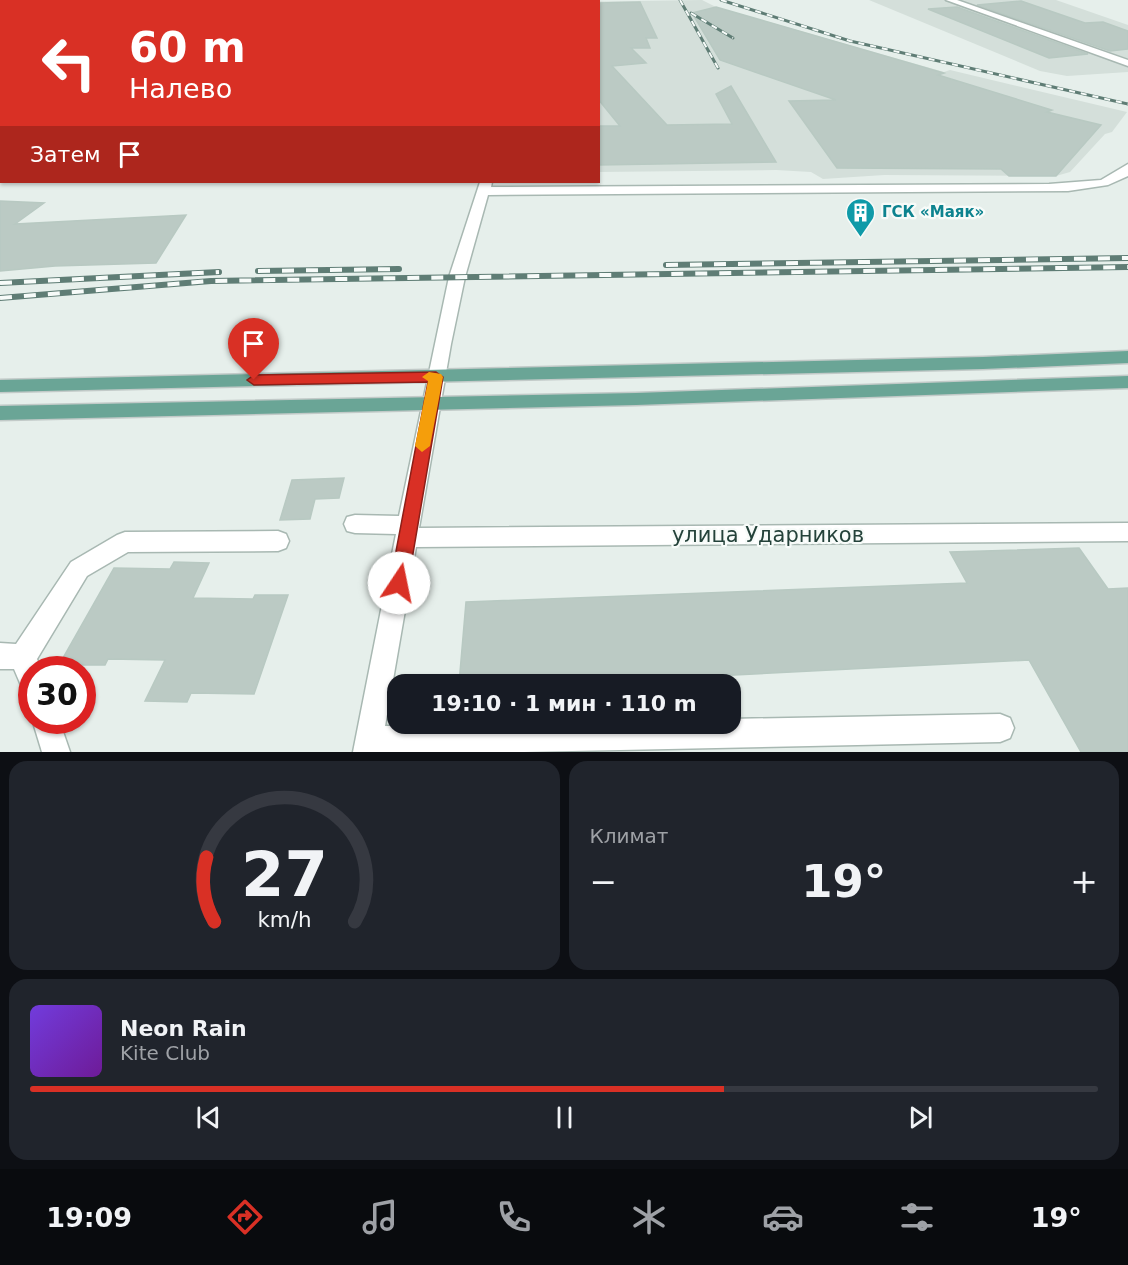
<!DOCTYPE html>
<html lang="ru">
<head>
<meta charset="utf-8">
<style>
	body { margin:0; font-family:"DejaVu Sans",sans-serif; background:#20242c; color:#f1f3f6; height:100vh; display:flex; flex-direction:column; font-size:22px; white-space:nowrap }
	* { box-sizing:border-box; margin:0 }
	p { font-size:20px; color:#9ea1a6 }
	.icon { flex:none; width:33px; height:33px; fill:none; stroke:currentColor; stroke-width:2; stroke-linecap:round; stroke-linejoin:round }
	.map { position:relative; height:752px; overflow:hidden }
	.side { display:flex; flex-direction:column; gap:9px; padding:9px; background:#0d0f14; flex:1 }
	.side>* { flex:none }
	.top-card { position:absolute; left:0px; top:0px; width:600px; height:183px; box-shadow:0 2px 4px #0004; background:#d93025; color:#fff; overflow:hidden }
	.speed { position:absolute; left:18px; top:656px; display:flex; gap:12px; font-size:30px; font-weight:700; text-align:center }
	.speed>* { display:grid; place-content:center; width:78px; height:78px; border-radius:50%; background:#171b24; box-shadow:0 2px 4px #0004; line-height:1 }
	.speed .limit { border:9px solid #d22; background:#fff; color:#111 }
	.pin { position:absolute; display:grid; place-items:center; width:51px; height:51px; color:#fff; margin:-62px -26px; border-radius:50% 50% 50% 0; rotate:-45deg; box-shadow:0 0 6px #0007 }
	.pin .icon { rotate:45deg }
	.me { position:absolute; width:66px; margin:-33px; rotate:11deg; stroke-linejoin:round; filter:drop-shadow(0 0 4px #0008) }
	.turn { display:flex; align-items:center; gap:21px; height:126px; padding:0 30px; font-size:27px }
	.turn .icon { width:78px; height:78px; stroke-width:2.5 }
	.turn b { display:block; font-size:42px; line-height:51px }
	.then { display:flex; align-items:center; height:57px; padding:0 30px; background:#0003; gap:12px; font-size:22px }
	.big { font-size:45px; font-weight:800; line-height:1.1 }
	.side .card { flex:1; display:flex; flex-direction:column; justify-content:center; gap:9px; min-width:0; padding:0 21px; border-radius:18px; background:#20242c }
	.side .dial { align-items:center; gap:0 }
	.dial svg { height:156px; overflow:visible; fill:none; stroke:#363941; stroke-width:7; stroke-linecap:round; text-anchor:middle }
	.dial text { fill:#f1f3f6; stroke:none }
	.song { display:flex; align-items:center; gap:18px }
	.cover { width:72px; height:72px; border-radius:9px; background:linear-gradient(135deg,hsl(260 70% 55%),hsl(280 70% 35%)) }
	.played { height:6px; border-radius:3px; background:linear-gradient(90deg,#d93025 65%,#363941 65%) }
	.keys { display:flex; justify-content:space-around; direction:ltr }
	.heat { display:flex; justify-content:space-between; align-items:center; font-size:33px; direction:ltr }
	.side .tiles { flex:1; display:grid; gap:9px; grid-template-columns:1fr 1fr }
	.card:last-child { grid-column:span 2 }
	.trip { position:absolute; left:387px; top:674px; width:354px; height:60px; border-radius:18px; background:#171b24; box-shadow:0 2px 4px #0004; font-weight:800; line-height:60px; text-align:center }
	.tab-bar { display:flex; height:96px; justify-content:space-around; align-items:center; background:#090b0e; color:#9ea1a6 }
	.tab-bar .icon { width:42px; height:42px }
	.tab-bar .active { color:#d93025 }
	.tab-bar b { font-size:27px; color:#f1f3f6 }
	.map>svg:first-child { display:block }
	.built { fill:#d4dfda }
	.building { fill:#bbcac4; stroke:#b8c9c2; stroke-width:1.5 }
	.lines { fill:none; stroke-linecap:round; stroke-linejoin:round }
	.minor-casing { stroke:#a8b8b2; stroke-width:3 }
	.major-casing { stroke:#c2cac8; stroke-width:3 }
	.minor { fill:#fff; fill-rule:evenodd }
	.major { fill:#6aa596; fill-rule:evenodd }
	.rail-far1-casing { stroke:#5f7d75; stroke-width:3 }
	.rail-casing { stroke:#5f7d75; stroke-width:6 }
	.rail-far1 { stroke:#f7fbf9; stroke-width:2; stroke-dasharray:6; stroke-linecap:butt }
	.rail { stroke:#f7fbf9; stroke-width:4; stroke-dasharray:12; stroke-linecap:butt }
	.route { fill:#d93025; stroke:#8d1f18; stroke-width:1.5 }
	.slow { fill:#f59e0b }
	.labels { text-anchor:middle; stroke-width:4.5; stroke-linejoin:round; paint-order:stroke }
	.far-culture-label { font-size:15px; font-weight:bold; fill:#0d838f; stroke:#f7fbf9; text-anchor:start }
	.near-street-label { font-size:21px; fill:#24423a; stroke:#f7fbf9 }
</style>
</head>
<body>
<div class="map">
<svg width="1128" height="752" viewBox="0 0 1128 752">
	<rect width="100%" height="100%" fill="#e6efeb"/>
	<g class="built">
		<polygon points="702,0 716,7 944,72 950,70 1127,112 1112,132 1105,134 1070,172 1056,176 884,175 823,179 811,172 776,170 599,172 598,2 571,2"/>
		<polygon points="869,0 1056,0 1128,25 1128,72 1067,76 1040,71"/>
	</g>
	<g class="building">
		<polygon points="1021,1 1085,23 1103,22 1128,31 1128,49 1110,51 977,5"/>
		<polygon points="640,2 657,38 646,38 650,48 631,48 646,63 612,66 667,125 732,124 716,94 731,86 776,162 598,165 598,126 620,126 598,99 598,3"/>
		<polygon points="716,7 944,73 938,75 1052,110 1047,112 1101,125 1056,176 1009,176 1001,169 837,168 789,101 836,100 720,60 692,13"/>
		<polygon points="957,7 1088,54 1049,58 928,9"/>
		<polygon points="0,201 44,203 15,224 186,215 156,263 55,266 0,271"/>
		<polygon points="344,478 339,498 315,499 310,519 280,520 292,480"/>
		<polygon points="1079,548 1108,589 1128,588 1128,752 1081,752 1029,660 557,684 459,684 466,602 967,583 950,552"/>
		<polygon points="174,562 209,563 193,598 253,599 255,595 288,595 254,694 191,693 187,702 145,701 165,660 108,659 105,665 59,665 114,568 170,569"/>
	</g>
	<g class="lines">
		<defs>
			<g id="minor">
				<polygon points="35,0 45,0 34,2"/>
				<polygon points="72,0 81,0 71,2"/>
				<polygon points="197,0 206,0 196,2"/>
				<polygon points="277,0 286,0 276,2"/>
				<rect x="521" y="0" width="8" height="2"/>
				<polygon points="946,0 957,0 1128,60 1128,66"/>
				<polygon points="0,15 2,15 0,20"/>
				<polygon points="0,36 2,36 0,42"/>
				<polygon points="1128,164 1128,176 1108,185 1068,191 488,195 465,277 451,344 419,528 1128,523 1128,541 416,547 385,726 730,723 730,719 1000,714 1010,718 1014,728 1010,738 1000,742 524,752 353,752 396,534 355,533 347,531 344,524 347,517 355,515 399,516 449,277 480,182 492,182 491,187 1049,184 1101,180"/>
				<polygon points="278,531 286,534 289,541 286,548 278,551 128,552 87,576 37,659 41,669 32,669 32,694 23,690 14,669 0,669 0,643 16,644 71,562 117,535 125,532"/>
				<polygon points="32,719 59,720 70,752 42,752"/>
			</g>
			<g id="major">
				<polygon points="1128,351 1128,363 983,369 0,392 0,380 983,357"/>
				<polygon points="1128,376 1128,388 636,405 0,420 0,406 636,393"/>
			</g>
		</defs>
		<use href="#minor" class="minor-casing"/>
		<use href="#major" class="major-casing"/>
		<use href="#minor" class="minor"/>
		<use href="#major" class="major"/>
		<defs>
			<g id="rail-far1">
				<polyline points="680,0 718,68"/>
				<polyline points="721,0 850,41 1128,104"/>
				<polyline points="691,13 733,38"/>
			</g>
			<g id="rail">
				<polyline points="666,265 1128,258"/>
				<polyline points="258,271 399,269"/>
				<polyline points="0,283 219,272"/>
				<polyline points="0,298 211,281 1128,267"/>
			</g>
		</defs>
		<use href="#rail-far1" class="rail-far1-casing"/>
		<use href="#rail" class="rail-casing"/>
		<use href="#rail-far1" class="rail-far1"/>
		<use href="#rail" class="rail"/>
	</g>
	<polygon class="route" points="436,372 443,377 408,583 406,589 399,591 393,589 390,583 428,382 254,385 247,380 254,375"/>
	<polygon class="slow" points="429,372 441,374 443,377 430,446 422,452 415,446 428,381 422,377"/>
	<defs>
		<symbol id="building-pin" viewBox="-11 -11 22 30"><path d="M0 17L-7.5 6A9.5 9.5 0 1 1 7.5 6Z" fill="#0f9aa8" stroke="#f7fbf9"/><path d="M-4-6H4V6H1V3H-1V6H-4ZM-2.5-4.3h1.7v1.8h-1.7ZM.8-4.3h1.7v1.8H.8ZM-2.5-1h1.7V.8h-1.7ZM.8-1h1.7V.8H.8Z" fill="#fff"/></symbol>
	</defs>
	<g fill-rule="evenodd">
		<use href="#building-pin" x="844" y="196" width="33" height="45"/>
	</g>
	<g class="labels">
		<g class="far-culture-label">
			<text x="882" y="217">ГСК «Маяк»</text>
		</g>
		<g class="near-street-label">
			<text x="768" y="542">улица Ударников</text>
		</g>
	</g>
</svg>
<div class="speed"><div class="limit">30</div></div>
<div class="pin" style="left:254px;top:380px;background:#d93025"><svg class="icon" aria-label="arrive" viewBox="0 0 24 24"><path d="M6 21V4h12l-3 4 3 4H6"/></svg></div>
<svg class="me" style="left:399px;top:583px" viewBox="-20 -20 40 40"><circle r="19" fill="#fff"/><path d="M0-13L10 11 0 6-10 11z" fill="#d93025"/></svg>
<div class="trip">19:10 · 1 мин · 110 m</div>
<div class="top-card">
<div class="turn"><svg class="icon" aria-label="left" viewBox="0 0 24 24"><path d="M17 20v-9H6M10 6l-5 5 5 5"/></svg><div><b>60 m</b>Налево</div></div>
<div class="then">Затем<svg class="icon" aria-label="arrive" viewBox="0 0 24 24"><path d="M6 21V4h12l-3 4 3 4H6"/></svg></div>
</div>
</div>
<section class="side">
<div class="tiles">
<div class="card dial"><svg viewBox="0 0 100 80">
<path d="M14 69A42 42 0 1 1 86 69"/>
<path d="M14 69A42 42 0 0 1 10 36" stroke="#d93025"/>
<text x="50" y="56" font-size="32" font-weight="700">27</text>
<text x="50" y="72" font-size="11">km/h</text>
</svg></div>
<div class="card"><p>Климат</p>
<div class="heat"><a>−</a><b class="big">19°</b><a>+</a></div>
</div>
<div class="card">
<div class="song"><i class="cover"></i><div><b>Neon Rain</b><p>Kite Club</p></div></div>
<div class="played"></div>
<div class="keys"><svg class="icon" aria-label="previous" viewBox="0 0 24 24"><path d="M18 5L8 12l10 7zM5 5v14"/></svg><svg class="icon" aria-label="pause" viewBox="0 0 24 24"><path d="M8 5v14M16 5v14"/></svg><svg class="icon" aria-label="next" viewBox="0 0 24 24"><path d="M6 5l10 7-10 7zM19 5v14"/></svg></div>
</div>
</div>
</section>
<nav class="tab-bar">
<b>19:09</b>
<svg class="icon active" aria-label="directions" viewBox="0 0 24 24"><path d="M12 3l9 9-9 9-9-9zM9 14v-3h6M13 9l2 2-2 2"/></svg>
<svg class="icon" aria-label="music" viewBox="0 0 24 24"><path d="M9 18V5l10-2v13"/><circle cx="6" cy="18" r="3"/><circle cx="16" cy="16" r="3"/></svg>
<svg class="icon" aria-label="phone" viewBox="0 0 24 24"><path d="M5 4h4l2 5-3 2q2 4 5 5l2-3 5 2v4C11 20 4 13 5 4z"/></svg>
<svg class="icon" aria-label="climate" viewBox="0 0 24 24"><path d="M12 3v18M4 7l16 10M4 17L20 7"/></svg>
<svg class="icon" aria-label="car" viewBox="0 0 24 24"><path d="M5 17H2v-5l4-1 3-4h7l3 4 3 1v5h-3M9 17h6M6 11h13"/><circle cx="7" cy="17" r="2"/><circle cx="17" cy="17" r="2"/></svg>
<svg class="icon" aria-label="filters" viewBox="0 0 24 24"><path d="M4 7h16M4 17h16"/><circle cx="9" cy="7" r="2"/><circle cx="15" cy="17" r="2"/></svg>
<b>19°</b>
</nav>
</body>
</html>
